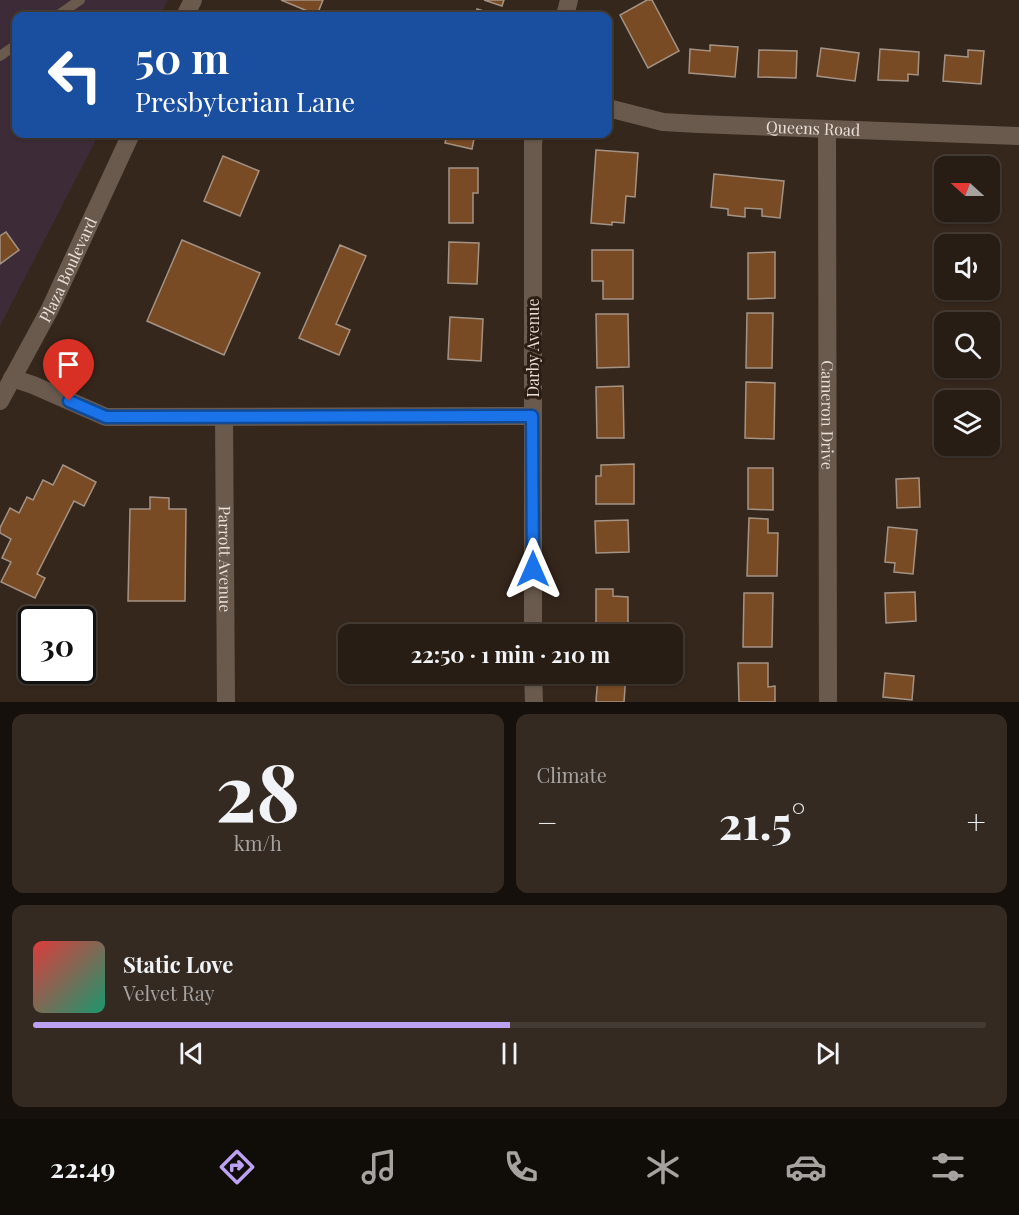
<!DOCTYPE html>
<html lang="en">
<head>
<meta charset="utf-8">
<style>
	body { margin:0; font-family:"Playfair Display",serif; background:#342a22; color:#f1f3f6; height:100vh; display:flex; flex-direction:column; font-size:22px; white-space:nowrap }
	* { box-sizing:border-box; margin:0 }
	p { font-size:20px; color:#a5a2a0 }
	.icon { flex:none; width:33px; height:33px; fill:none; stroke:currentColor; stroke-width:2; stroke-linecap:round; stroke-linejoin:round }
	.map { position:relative; height:702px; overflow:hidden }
	.panel { display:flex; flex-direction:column; gap:12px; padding:12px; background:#16100c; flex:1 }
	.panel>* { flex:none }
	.top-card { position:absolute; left:12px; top:12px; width:600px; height:126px; border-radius:12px; box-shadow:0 2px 4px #0004,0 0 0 2px #443b34; background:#1a4fa0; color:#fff; overflow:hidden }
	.needle { width:39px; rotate:291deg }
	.controls { position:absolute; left:934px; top:156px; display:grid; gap:12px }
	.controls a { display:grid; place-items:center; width:66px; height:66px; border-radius:12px; background:#281d15; box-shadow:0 2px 4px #0004,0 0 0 2px #443b34; font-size:30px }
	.speed { position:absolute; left:18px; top:606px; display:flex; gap:12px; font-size:30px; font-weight:700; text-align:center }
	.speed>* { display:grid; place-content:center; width:78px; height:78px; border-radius:50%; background:#281d15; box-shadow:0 2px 4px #0004,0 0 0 2px #443b34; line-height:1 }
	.speed .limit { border:3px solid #111; border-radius:9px; background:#fff; color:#111 }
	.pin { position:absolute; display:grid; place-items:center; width:51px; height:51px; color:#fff; margin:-62px -26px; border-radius:50% 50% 50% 0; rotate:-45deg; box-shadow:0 0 6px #0007 }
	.pin .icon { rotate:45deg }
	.me { position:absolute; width:66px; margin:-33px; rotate:0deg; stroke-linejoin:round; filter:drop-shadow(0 0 4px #0008) }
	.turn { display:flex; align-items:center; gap:21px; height:126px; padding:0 24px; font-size:27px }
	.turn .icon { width:78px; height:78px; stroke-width:2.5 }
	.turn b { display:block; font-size:42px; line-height:51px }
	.big { font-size:45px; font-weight:700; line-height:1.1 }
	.panel .card { flex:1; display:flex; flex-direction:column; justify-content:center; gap:9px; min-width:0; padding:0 21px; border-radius:12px; background:#342a22 }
	.panel .dial { align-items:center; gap:0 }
	.dial b { font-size:78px; line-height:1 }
	.song { display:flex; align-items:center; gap:18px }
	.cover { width:72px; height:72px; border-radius:9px; background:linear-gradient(135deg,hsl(0 70% 55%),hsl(160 70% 35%)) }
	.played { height:6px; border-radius:3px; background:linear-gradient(90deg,#bca0f2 50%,#443b34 50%) }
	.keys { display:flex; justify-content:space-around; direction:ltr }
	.heat { display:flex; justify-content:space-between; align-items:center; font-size:33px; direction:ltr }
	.panel .tiles { flex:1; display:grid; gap:12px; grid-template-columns:1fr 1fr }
	.card:last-child { grid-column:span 2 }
	.trip { position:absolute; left:338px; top:624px; width:345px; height:60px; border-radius:12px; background:#281d15; box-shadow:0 2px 4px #0004,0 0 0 2px #443b34; font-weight:700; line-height:60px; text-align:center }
	.tabs { display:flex; height:96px; justify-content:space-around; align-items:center; background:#100c08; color:#a5a2a0 }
	.tabs .icon { width:42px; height:42px }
	.tabs .active { color:#bca0f2 }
	.tabs b { font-size:27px; color:#f1f3f6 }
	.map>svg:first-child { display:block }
	.commercial { fill:#3d2c37 }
	.building { fill:#784b24; stroke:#a49385; stroke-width:1.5 }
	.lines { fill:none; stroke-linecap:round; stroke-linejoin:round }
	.lane { stroke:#6a5a4d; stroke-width:10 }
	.street { stroke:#6a5a4d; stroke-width:18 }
	.secondary { stroke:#6a5a4d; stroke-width:18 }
	.route-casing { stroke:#114b97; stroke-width:15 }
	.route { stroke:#1a73e8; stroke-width:10 }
	.labels { text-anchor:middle; stroke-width:6; stroke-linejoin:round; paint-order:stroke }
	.street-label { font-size:16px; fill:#e9dfd8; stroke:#2c1e12 }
</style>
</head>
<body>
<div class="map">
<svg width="1019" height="702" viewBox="0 0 1019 702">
	<rect width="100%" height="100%" fill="#36271c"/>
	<polygon class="commercial" points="0,0 168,0 160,16 16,16 16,134 99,134 0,326"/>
	<g class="building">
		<polygon points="281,0 323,0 317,15"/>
		<polygon points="484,0 504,0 502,6"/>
		<polygon points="647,0 652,0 679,51 648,68 620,15"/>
		<polygon points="477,9 500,16 475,16"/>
		<polygon points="710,45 738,47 735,77 689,73 690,49 710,51"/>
		<polygon points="821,48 859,53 855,81 817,76"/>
		<polygon points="880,49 919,52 918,75 908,74 908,81 878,80"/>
		<polygon points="759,50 797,51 796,78 758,77"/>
		<polygon points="968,50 984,51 981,84 943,81 945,55 968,57"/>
		<polygon points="447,134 475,134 472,149 445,143"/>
		<polygon points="596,150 638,153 635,197 626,196 624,223 612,222 612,225 591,223"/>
		<polygon points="223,156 259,171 240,216 204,201"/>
		<polygon points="449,168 478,168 478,193 473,193 473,223 449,223"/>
		<polygon points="714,174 784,181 780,218 762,216 762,209 745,208 745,217 728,215 728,209 711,207"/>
		<polygon points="6,232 19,250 0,264 0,236"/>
		<polygon points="182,240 260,273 224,355 147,321"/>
		<polygon points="449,242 479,243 477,284 448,283"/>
		<polygon points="340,245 366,256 336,324 350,330 339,355 299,338"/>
		<polygon points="592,250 633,250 633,299 603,299 603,281 592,281"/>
		<polygon points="775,252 775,298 748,299 748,253"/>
		<polygon points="747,313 773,313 772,368 746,368"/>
		<polygon points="596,314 628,314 629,367 597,368"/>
		<polygon points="450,317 483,319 481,361 448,359"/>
		<polygon points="746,382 775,383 774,439 745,438"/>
		<polygon points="623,386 624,438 597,438 596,387"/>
		<polygon points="634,464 634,504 596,504 596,476 601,476 601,465"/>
		<polygon points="63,465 96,482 84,506 74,501 37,574 45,578 35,598 1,582 11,562 2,558 11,539 0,533 0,528 10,508 19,513 27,497 33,500 43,480 53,485"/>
		<polygon points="748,468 773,468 773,510 748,509"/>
		<polygon points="919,478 920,507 897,508 896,479"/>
		<polygon points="150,497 169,498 169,509 186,509 185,601 128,601 130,509 150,509"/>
		<polygon points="749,518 768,519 768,533 778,533 777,576 747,576"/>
		<polygon points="628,520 629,552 596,553 595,521"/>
		<polygon points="888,527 917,530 913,574 894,572 895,563 885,562"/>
		<polygon points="596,589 613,589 613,596 628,597 628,633 596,633"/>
		<polygon points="915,592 916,621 886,623 885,593"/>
		<polygon points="744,593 773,593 772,647 743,647"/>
		<polygon points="738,663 768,663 768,687 775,686 775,702 739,702"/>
		<polygon points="885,673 914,676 912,700 883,697"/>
		<polygon points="598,674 626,674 624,702 596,702"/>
	</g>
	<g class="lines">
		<g class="lane">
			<polyline points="57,16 80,0"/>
			<polyline points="0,56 16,45"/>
		</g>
		<g class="street">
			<polyline points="565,16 569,0"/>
			<path id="s1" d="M 608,108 L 663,122 L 698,124 L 1019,136"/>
			<path id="s2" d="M 827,129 L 828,702"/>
			<polyline points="12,378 33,385 106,417 533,416"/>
			<path id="s3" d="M 224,417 L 226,702"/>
			<polyline points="533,634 533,142 535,134"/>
			<polyline points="533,674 534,702"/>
		</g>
		<g class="secondary">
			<polyline points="185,16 193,0"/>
			<path id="s4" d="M 0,401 L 50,309 L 131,134"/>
		</g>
	</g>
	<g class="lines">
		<defs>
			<polyline id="route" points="69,401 106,417 532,416 533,569"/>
		</defs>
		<use href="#route" class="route-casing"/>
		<use href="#route" class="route"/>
	</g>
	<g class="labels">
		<g class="street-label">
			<text dy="6" stroke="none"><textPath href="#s1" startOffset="207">Queens Road</textPath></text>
			<text dy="6" stroke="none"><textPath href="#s4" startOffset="148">Plaza Boulevard</textPath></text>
			<text transform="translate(533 348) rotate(-90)" y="6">Darby Avenue</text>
			<text dy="6" stroke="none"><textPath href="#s2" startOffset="286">Cameron Drive</textPath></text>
			<text dy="6" stroke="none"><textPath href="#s3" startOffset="142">Parrott Avenue</textPath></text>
		</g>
	</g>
</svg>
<div class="controls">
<a><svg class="needle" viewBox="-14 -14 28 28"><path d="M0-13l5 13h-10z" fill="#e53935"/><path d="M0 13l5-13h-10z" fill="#a5a2a0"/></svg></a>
<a><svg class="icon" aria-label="sound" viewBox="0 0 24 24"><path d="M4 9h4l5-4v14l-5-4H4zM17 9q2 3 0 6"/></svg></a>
<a><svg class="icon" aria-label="search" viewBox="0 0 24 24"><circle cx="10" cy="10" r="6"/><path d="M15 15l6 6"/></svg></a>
<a><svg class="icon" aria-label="layers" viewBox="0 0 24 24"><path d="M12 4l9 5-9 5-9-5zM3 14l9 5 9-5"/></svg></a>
</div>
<div class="speed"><div class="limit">30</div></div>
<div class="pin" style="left:69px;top:401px;background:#d93025"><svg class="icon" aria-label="arrive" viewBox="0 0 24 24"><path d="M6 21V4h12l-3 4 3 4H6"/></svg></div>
<svg class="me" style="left:533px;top:569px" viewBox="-20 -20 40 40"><path d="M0-17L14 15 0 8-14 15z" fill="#1a73e8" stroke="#fff" stroke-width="4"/></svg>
<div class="trip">22:50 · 1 min · 210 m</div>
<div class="top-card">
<div class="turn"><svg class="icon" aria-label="left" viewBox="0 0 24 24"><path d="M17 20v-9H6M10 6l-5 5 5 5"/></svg><div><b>50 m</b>Presbyterian Lane</div></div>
</div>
</div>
<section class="panel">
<div class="tiles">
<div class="card dial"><b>28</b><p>km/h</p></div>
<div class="card"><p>Climate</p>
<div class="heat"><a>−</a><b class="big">21.5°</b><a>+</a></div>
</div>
<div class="card">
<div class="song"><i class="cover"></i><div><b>Static Love</b><p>Velvet Ray</p></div></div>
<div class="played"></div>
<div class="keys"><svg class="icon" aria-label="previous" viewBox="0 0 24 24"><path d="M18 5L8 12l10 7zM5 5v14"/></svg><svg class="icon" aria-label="pause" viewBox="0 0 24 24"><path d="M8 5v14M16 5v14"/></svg><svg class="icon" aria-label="next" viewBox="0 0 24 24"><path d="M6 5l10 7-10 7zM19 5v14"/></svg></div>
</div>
</div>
</section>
<nav class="tabs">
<b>22:49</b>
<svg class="icon active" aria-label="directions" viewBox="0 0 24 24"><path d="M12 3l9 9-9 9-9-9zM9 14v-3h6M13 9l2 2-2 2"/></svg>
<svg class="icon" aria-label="music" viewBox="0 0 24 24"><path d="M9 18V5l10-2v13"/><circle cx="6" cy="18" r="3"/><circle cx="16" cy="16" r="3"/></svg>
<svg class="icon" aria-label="phone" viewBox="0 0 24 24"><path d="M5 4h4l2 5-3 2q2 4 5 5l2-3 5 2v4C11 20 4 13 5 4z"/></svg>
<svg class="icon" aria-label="climate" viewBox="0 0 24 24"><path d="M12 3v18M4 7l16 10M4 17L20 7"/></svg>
<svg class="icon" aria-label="car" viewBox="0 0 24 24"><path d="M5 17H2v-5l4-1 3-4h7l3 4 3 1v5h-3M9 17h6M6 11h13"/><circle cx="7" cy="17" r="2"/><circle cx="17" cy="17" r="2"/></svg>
<svg class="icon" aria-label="filters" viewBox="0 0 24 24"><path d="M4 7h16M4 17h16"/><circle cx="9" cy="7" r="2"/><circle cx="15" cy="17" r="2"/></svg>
</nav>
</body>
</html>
